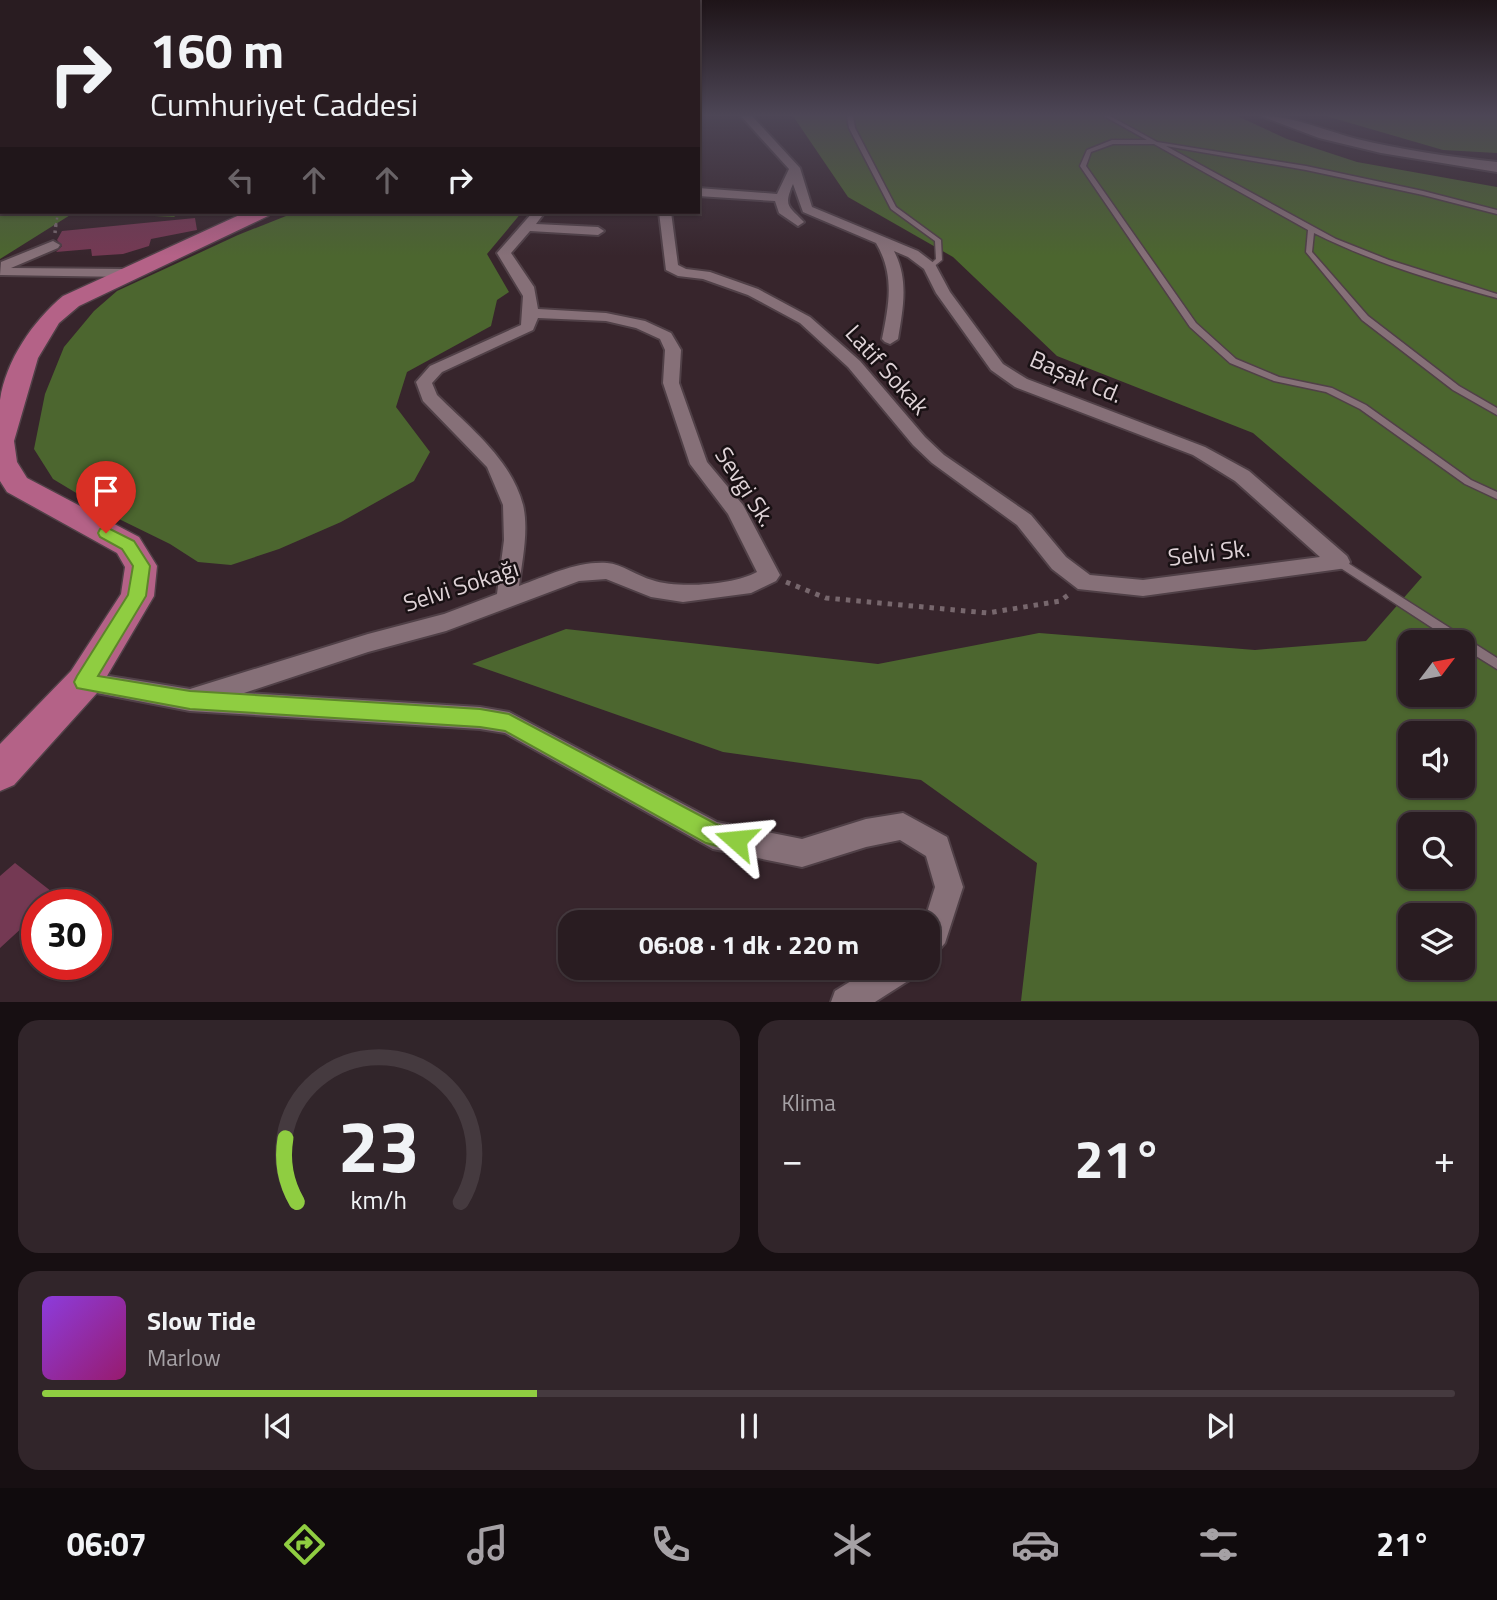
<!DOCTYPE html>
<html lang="tr">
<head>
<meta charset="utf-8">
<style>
	body { margin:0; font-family:"Titillium Web",sans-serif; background:#31252a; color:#f1f3f6; height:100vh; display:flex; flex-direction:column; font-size:26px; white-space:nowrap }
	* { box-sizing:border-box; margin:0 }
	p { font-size:23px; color:#a5a1a5 }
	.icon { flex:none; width:38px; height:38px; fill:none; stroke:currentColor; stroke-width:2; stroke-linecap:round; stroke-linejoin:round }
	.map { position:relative; height:1002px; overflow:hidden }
	.drawer { display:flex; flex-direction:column; gap:18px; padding:18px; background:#170f12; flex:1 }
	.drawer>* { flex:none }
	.top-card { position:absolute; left:0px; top:0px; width:700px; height:214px; box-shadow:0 2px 5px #0004,0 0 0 2px #453a3f; background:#291c21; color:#f1f3f6; overflow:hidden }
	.needle { width:46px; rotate:58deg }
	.fabs { position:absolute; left:1398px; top:630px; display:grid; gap:14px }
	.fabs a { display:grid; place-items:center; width:77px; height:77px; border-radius:14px; background:#291c21; box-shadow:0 2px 5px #0004,0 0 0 2px #453a3f; font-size:35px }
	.speed { position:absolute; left:21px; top:889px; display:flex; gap:14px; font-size:35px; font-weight:700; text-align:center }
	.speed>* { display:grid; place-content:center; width:91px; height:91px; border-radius:50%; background:#291c21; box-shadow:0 2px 5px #0004,0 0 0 2px #453a3f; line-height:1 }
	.speed .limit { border:10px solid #d22; background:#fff; color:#111 }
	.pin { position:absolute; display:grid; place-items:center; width:60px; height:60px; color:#fff; margin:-72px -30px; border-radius:50% 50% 50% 0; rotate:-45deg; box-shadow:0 0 7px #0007 }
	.pin .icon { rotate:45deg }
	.me { position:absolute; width:77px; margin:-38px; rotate:288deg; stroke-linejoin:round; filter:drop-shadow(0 0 5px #0008) }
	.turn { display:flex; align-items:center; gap:24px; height:147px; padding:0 35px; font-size:32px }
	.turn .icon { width:91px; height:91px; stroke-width:2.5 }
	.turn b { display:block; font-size:49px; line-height:60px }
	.lanes { display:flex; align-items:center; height:66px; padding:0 35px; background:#0003; justify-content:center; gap:35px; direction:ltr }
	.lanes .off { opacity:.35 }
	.big { font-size:52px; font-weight:700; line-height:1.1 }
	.drawer .tile { flex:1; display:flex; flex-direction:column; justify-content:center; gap:10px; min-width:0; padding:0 24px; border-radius:21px; background:#31252a }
	.drawer .dial { align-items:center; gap:0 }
	.dial svg { height:182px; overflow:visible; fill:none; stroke:#453a3f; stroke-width:7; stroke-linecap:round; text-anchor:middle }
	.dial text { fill:#f1f3f6; stroke:none }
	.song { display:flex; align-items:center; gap:21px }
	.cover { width:84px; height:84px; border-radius:10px; background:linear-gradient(135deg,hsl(270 70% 55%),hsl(320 70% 35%)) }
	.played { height:7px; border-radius:4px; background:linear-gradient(90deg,#8fcd41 35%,#453a3f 35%) }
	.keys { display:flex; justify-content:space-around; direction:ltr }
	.heat { display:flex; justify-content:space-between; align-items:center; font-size:38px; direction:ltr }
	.drawer .tiles { flex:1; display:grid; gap:18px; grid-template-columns:1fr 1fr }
	.tile:last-child { grid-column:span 2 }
	.trip { position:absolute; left:558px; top:910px; width:382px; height:70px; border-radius:21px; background:#291c21; box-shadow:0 2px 5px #0004,0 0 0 2px #453a3f; font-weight:700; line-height:70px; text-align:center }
	.tab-bar { display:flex; height:112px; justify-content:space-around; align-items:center; background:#100b0d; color:#a5a1a5 }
	.tab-bar .icon { width:49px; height:49px }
	.tab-bar .current { color:#8fcd41 }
	.tab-bar b { font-size:32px; color:#f1f3f6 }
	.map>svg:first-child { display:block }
	.forest { fill:#4c662f; fill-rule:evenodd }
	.building { fill:#743953 }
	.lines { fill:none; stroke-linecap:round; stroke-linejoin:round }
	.lane-casing { stroke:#504047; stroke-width:3 }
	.street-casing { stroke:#504047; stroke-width:4 }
	.secondary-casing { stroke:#504047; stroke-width:4 }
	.primary-casing { stroke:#504047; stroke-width:3 }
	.path-far2 { stroke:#77676d; stroke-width:2.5; stroke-dasharray:2 3.5; stroke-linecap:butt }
	.path-far1 { stroke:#77676d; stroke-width:3.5; stroke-dasharray:2.5 3.5; stroke-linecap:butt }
	.path { stroke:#77676d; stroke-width:5; stroke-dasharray:4.5 6; stroke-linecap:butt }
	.lane { fill:#867078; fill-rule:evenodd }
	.street { fill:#867078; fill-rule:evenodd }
	.secondary { fill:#867078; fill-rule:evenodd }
	.primary { fill:#b46287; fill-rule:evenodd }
	.route { fill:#8fcd41; stroke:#5d852a; stroke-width:2 }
	.labels { text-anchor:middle; stroke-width:5; stroke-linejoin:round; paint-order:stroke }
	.street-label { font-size:24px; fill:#dfd3d7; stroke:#191114 }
</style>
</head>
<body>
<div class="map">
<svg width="1497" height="1002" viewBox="0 0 1497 1002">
	<rect width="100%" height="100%" fill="#37252c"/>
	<g class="forest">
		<polygon points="0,116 2,212 180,212 174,217 75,212 0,259"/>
		<path d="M 793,116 L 1237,116 L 1287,139 L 1357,162 L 1497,187 L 1497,1001 L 1021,1001 L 1037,863 L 921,780 L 723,752 L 472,664 L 566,629 L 878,664 L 1039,633 L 1255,650 L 1366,641 L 1422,577 L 1253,433 L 1057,356 L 953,257 L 848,197 ZM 1410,642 L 1463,642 L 1463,695 L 1410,695 ZM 1410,733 L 1463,733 L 1463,786 L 1410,786 ZM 1410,824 L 1463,824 L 1463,877 L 1410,877 ZM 1410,915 L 1463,915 L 1463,968 L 1410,968 Z"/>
		<polygon points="1326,116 1497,116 1497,153 1443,150"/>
		<polygon points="296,212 522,212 487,254 509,292 497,300 491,326 407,372 396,407 430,452 414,481 341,522 279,549 231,565 198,562 170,544 121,520 53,479 34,449 45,394 64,347 94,311 117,291 238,235"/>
	</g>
	<g class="building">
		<polygon points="195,218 197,230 151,239 149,246 123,254 92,256 91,249 56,252 62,246 57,240 62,231"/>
		<polygon points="15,863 56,895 46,905 37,905 37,914 0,948 0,876"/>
	</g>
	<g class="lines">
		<defs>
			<g id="lane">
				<polygon points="847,116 853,116 855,128 896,207 941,240 942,260 932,268 927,267 936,259 935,241 891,209 849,128"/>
				<path d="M 1104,116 L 1110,116 L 1157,142 L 1306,166 L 1423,191 L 1497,210 L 1497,214 L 1423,195 L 1306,170 L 1166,146 L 1336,239 L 1389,260 L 1497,294 L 1497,298 C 1435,281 1372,262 1314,233 L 1312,252 L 1368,316 L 1459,386 L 1497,408 L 1497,415 L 1453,390 L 1362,320 L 1306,252 L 1308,230 L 1154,144 L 1113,144 L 1091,152 L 1086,166 L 1196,323 L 1236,359 L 1279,377 L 1332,388 L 1366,405 L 1471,480 L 1497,492 L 1497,499 L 1465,484 L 1360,409 L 1326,392 L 1274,381 L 1230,363 L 1190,327 L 1080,166 L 1087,150 L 1112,140 L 1147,140 Z"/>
				<polygon points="1340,558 1497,658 1497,669 1463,648 1463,642 1454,642 1336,565 1335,562 1336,559"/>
			</g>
			<g id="street">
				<path d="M 741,116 L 752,116 L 800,168 L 812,207 L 918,251 L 935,264 L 950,292 L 1003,364 L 1027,379 L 1205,447 L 1249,471 L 1347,556 L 1350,562 L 1347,568 L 1143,596 L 1078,589 L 1052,569 L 1017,525 L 932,463 L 913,445 L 848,367 L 800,323 L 748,295 L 703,279 L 678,276 L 666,270 L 659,212 L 671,212 L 678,265 L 686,269 L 710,272 L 758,289 L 810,317 L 860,361 L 925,437 L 944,455 L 1031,515 L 1066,557 L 1090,575 L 1143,580 L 1320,557 L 1235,481 L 1193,455 L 1015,387 L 991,370 L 936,293 L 924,269 L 908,257 L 894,251 C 909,280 903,308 898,339 L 890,344 L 885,342 L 882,339 C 889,304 895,275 876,243 L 803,212 L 793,184 C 783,207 789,206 804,222 L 798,226 L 779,213 L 775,201 L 698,196 L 698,188 L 777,194 L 789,169 Z"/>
				<path d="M 533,212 L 545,212 L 536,224 L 598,227 L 604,231 L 598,235 L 530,231 L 511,253 L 534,287 L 538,309 L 606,313 L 645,321 L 671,333 L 681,350 L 679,383 L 707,462 L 743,505 L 780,575 L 776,581 L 751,593 L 683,602 L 651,597 L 606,579 L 579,581 L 446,631 L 368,652 L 244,693 L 480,707 L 509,712 L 717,822 L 802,839 L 866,819 L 903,813 L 947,837 L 963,887 L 945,943 L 938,951 L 928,956 L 928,922 L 924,922 L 935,887 L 926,856 L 900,840 L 866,847 L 802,867 L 713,849 L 505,733 L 480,729 L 190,711 L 76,689 L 72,682 L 76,675 L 84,672 L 190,689 L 368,634 L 444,614 L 497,594 L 504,540 L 503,505 L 487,467 L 423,401 L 416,382 L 430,366 L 521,325 L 523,296 L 497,253 ZM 538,318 L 606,321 L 636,328 L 660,339 L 665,350 L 663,383 L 690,464 L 728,514 L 757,572 C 733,585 678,589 652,580 C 637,576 622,564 607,563 C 577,561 547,576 519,586 C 522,561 529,530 523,505 C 511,459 469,427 437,395 L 432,383 L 442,372 L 533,330 Z"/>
				<polygon points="53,241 60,245 58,248 11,268 127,269 134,273 127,277 0,275 1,262"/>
				<polygon points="872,968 915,968 911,979 875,1002 831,1002 835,991"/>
			</g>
			<path id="secondary" d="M 1261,116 C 1294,116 1325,131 1357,139 C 1403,150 1450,157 1497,162 L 1497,172 L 1381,153 L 1319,138 Z"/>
			<path id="primary" d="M 246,212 L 271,212 L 268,216 L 79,306 L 59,323 L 38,358 L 14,441 L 17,462 L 27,478 L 139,537 L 157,566 L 154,596 L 97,693 L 14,785 L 0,791 L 0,744 L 71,671 L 121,594 L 125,567 L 117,553 L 7,492 L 0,481 C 0,455 0,426 0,400 C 6,360 33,321 63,296 Z"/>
		</defs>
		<use href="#lane" class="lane-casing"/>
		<use href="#street" class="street-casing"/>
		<use href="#secondary" class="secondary-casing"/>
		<use href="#primary" class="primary-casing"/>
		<polyline class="path-far2" points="56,225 58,212"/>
		<polyline class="path-far1" points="55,233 56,223"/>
		<polyline class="path" points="786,582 826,598 988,613 1060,601 1071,593"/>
		<use href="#lane" class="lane"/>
		<use href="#street" class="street"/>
		<use href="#secondary" class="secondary"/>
		<use href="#primary" class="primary"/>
	</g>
	<linearGradient id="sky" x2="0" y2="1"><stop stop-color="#1e1418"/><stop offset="0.45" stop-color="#4d4656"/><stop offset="1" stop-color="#4d4656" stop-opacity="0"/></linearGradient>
	<rect width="1497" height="256" fill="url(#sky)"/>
	<polygon class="route" points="106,527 134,541 150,566 146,596 98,676 190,691 480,709 509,714 716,824 744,832 747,840 744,848 736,851 706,843 505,731 480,727 190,709 77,688 74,682 77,676 128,595 133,566 122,549 100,537 98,533 100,529"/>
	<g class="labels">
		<g class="street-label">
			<text transform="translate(887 370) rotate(48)" y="8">Latif Sokak</text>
			<text transform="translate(1076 377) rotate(23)" y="8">Başak Cd.</text>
			<text transform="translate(745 487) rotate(57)" y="8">Sevgi Sk.</text>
			<text transform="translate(1209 553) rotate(-7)" y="8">Selvi Sk.</text>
			<text transform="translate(461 586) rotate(-18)" y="8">Selvi Sokağı</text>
		</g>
	</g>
</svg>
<div class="fabs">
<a><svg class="needle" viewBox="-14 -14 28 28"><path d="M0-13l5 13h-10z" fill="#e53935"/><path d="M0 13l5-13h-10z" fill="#a5a1a5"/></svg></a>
<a><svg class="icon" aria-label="sound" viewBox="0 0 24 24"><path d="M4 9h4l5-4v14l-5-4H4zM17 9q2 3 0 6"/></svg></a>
<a><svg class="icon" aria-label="search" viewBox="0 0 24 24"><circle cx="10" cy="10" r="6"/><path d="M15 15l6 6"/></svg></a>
<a><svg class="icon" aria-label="layers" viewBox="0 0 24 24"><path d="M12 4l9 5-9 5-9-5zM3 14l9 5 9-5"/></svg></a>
</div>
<div class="speed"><div class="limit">30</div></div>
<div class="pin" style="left:106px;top:533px;background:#d93025"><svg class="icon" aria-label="arrive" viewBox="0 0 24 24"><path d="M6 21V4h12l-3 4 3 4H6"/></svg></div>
<svg class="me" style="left:736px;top:840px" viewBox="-20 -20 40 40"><path d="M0-17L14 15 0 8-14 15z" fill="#8fcd41" stroke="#fff" stroke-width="4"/></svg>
<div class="trip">06:08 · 1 dk · 220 m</div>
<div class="top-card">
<div class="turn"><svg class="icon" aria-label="right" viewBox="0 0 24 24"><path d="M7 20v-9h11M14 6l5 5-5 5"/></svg><div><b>160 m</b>Cumhuriyet Caddesi</div></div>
<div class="lanes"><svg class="icon off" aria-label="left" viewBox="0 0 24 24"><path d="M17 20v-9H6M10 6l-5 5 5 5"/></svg><svg class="icon off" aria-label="ahead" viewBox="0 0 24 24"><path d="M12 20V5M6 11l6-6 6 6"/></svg><svg class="icon off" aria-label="ahead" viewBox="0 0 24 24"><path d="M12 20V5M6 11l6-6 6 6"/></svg><svg class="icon" aria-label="right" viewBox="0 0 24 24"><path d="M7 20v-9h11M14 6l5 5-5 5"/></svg></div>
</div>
</div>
<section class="drawer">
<div class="tiles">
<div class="tile dial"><svg viewBox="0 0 100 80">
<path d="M14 69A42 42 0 1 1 86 69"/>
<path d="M14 69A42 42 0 0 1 9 41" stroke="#8fcd41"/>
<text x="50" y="56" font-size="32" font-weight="700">23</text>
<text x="50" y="72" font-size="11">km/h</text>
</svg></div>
<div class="tile"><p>Klima</p>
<div class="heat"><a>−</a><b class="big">21°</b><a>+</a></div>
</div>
<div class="tile">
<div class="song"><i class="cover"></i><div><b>Slow Tide</b><p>Marlow</p></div></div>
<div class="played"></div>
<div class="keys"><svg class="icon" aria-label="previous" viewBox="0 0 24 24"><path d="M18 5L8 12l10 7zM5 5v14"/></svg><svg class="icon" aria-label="pause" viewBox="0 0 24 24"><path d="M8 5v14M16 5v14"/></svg><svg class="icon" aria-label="next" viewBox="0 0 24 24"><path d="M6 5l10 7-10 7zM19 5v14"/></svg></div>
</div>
</div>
</section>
<nav class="tab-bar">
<b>06:07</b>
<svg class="icon current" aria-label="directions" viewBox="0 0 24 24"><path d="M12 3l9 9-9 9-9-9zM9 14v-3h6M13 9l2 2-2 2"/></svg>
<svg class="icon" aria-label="music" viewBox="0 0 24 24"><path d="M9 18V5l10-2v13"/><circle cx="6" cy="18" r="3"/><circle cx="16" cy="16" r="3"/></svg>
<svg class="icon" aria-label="phone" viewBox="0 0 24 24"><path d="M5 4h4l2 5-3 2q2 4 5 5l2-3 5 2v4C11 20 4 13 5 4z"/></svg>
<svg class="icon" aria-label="climate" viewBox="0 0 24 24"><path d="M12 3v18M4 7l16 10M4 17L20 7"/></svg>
<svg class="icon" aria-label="car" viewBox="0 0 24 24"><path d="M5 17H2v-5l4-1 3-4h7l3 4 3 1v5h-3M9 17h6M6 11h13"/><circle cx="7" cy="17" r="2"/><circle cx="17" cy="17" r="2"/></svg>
<svg class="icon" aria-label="filters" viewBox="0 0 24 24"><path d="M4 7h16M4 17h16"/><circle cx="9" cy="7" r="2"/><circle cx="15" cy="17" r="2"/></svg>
<b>21°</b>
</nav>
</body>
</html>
